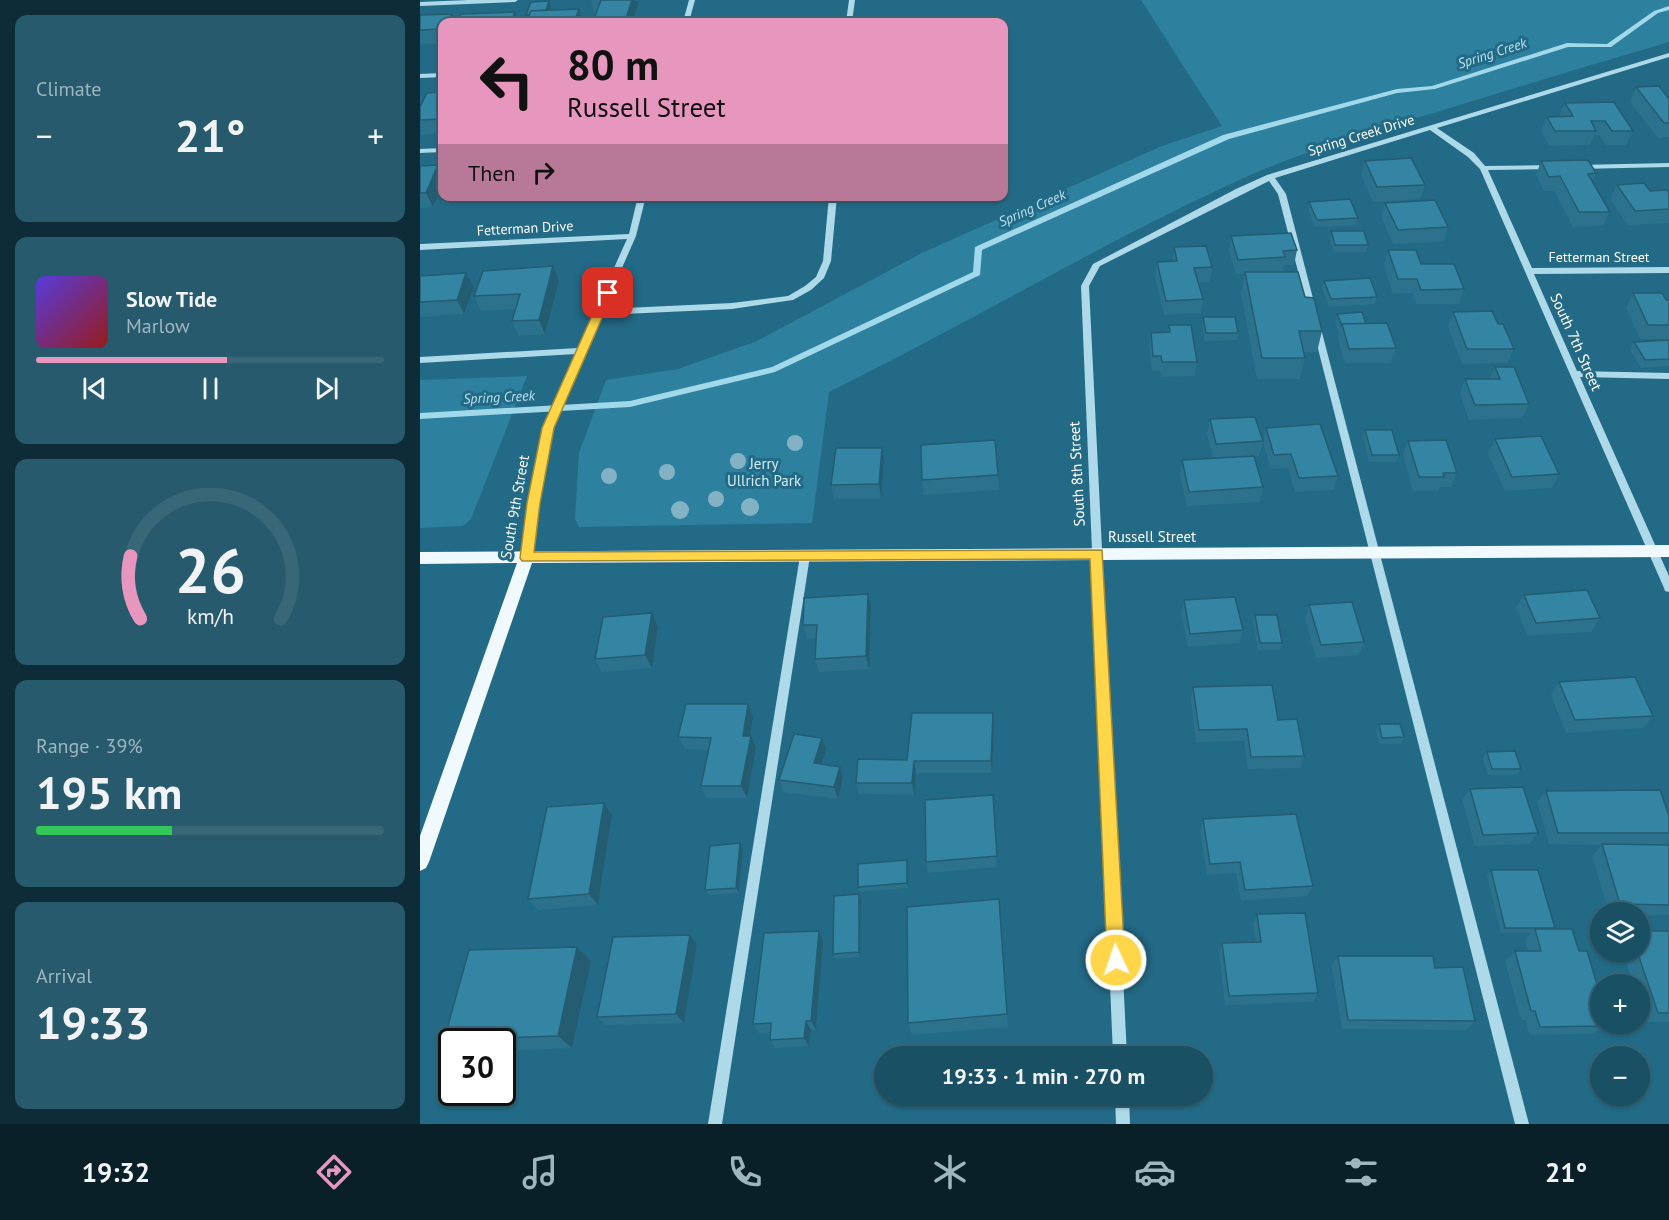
<!DOCTYPE html>
<html lang="en">
<head>
<meta charset="utf-8">
<style>
	body { margin:0; font-family:"PT Sans",sans-serif; background:#275a6d; color:#f1f3f6; height:100vh; display:flex; flex-direction:column; font-size:22px; white-space:nowrap }
	* { box-sizing:border-box; margin:0 }
	p { font-size:20px; color:#9fb5bf }
	.icon { flex:none; width:33px; height:33px; fill:none; stroke:currentColor; stroke-width:2; stroke-linecap:round; stroke-linejoin:round }
	.map { position:relative; flex:1; overflow:hidden }
	.side { display:flex; flex-direction:column; gap:15px; padding:15px; background:#0e2c37; width:420px }
	.side>* { flex:none }
	.guide { position:absolute; left:18px; top:18px; width:570px; height:183px; border-radius:12px; box-shadow:0 2px 4px #0004,0 0 0 2px #386778; background:#e797bd; color:#111; overflow:hidden }
	.fabs { position:absolute; left:1170px; top:902px; display:grid; gap:12px }
	.fabs a { display:grid; place-items:center; width:60px; height:60px; border-radius:50%; background:#1a5064; box-shadow:0 2px 4px #0004,0 0 0 2px #386778; font-size:30px }
	.speed { position:absolute; left:18px; top:1028px; display:flex; gap:12px; font-size:30px; font-weight:700; text-align:center }
	.speed>* { display:grid; place-content:center; width:78px; height:78px; border-radius:50%; background:#1a5064; box-shadow:0 2px 4px #0004,0 0 0 2px #386778; line-height:1 }
	.speed .limit { border:3px solid #111; border-radius:9px; background:#fff; color:#111 }
	.pin { position:absolute; display:grid; place-items:center; width:51px; height:51px; color:#fff; margin:-26px; border-radius:12px; box-shadow:0 3px 9px #0006 }
	.me { position:absolute; width:66px; margin:-33px; rotate:357deg; stroke-linejoin:round; filter:drop-shadow(0 0 4px #0008) }
	.turn { display:flex; align-items:center; gap:21px; height:126px; padding:0 30px; font-size:27px }
	.turn .icon { width:78px; height:78px; stroke-width:2.5 }
	.turn b { display:block; font-size:42px; line-height:51px }
	.then { display:flex; align-items:center; height:57px; padding:0 30px; background:#0003; gap:12px; font-size:22px }
	.big { font-size:45px; font-weight:700; line-height:1.1 }
	.side .widget { flex:1; display:flex; flex-direction:column; justify-content:center; gap:9px; min-width:0; padding:0 21px; border-radius:12px; background:#275a6d }
	.side .dial { align-items:center; gap:0 }
	.dial svg { height:156px; overflow:visible; fill:none; stroke:#386778; stroke-width:7; stroke-linecap:round; text-anchor:middle }
	.dial text { fill:#f1f3f6; stroke:none }
	.song { display:flex; align-items:center; gap:18px }
	.cover { width:72px; height:72px; border-radius:9px; background:linear-gradient(135deg,hsl(250 70% 55%),hsl(0 70% 35%)) }
	.played { height:6px; border-radius:3px; background:linear-gradient(90deg,#e797bd 55%,#386778 55%) }
	.keys { display:flex; justify-content:space-around; direction:ltr }
	.heat { display:flex; justify-content:space-between; align-items:center; font-size:33px; direction:ltr }
	.charge { height:9px; border-radius:4px; background:linear-gradient(90deg,#34c759 39%,#386778 0) }
	.trip { position:absolute; left:454px; top:1046px; width:339px; height:60px; border-radius:30px; background:#1a5064; box-shadow:0 2px 4px #0004,0 0 0 2px #386778; font-weight:700; line-height:60px; text-align:center }
	.tabs { display:flex; height:96px; justify-content:space-around; align-items:center; background:#0a2028; color:#9fb5bf }
	.tabs .icon { width:42px; height:42px }
	.tabs .selected { color:#e797bd }
	.tabs b { font-size:27px; color:#f1f3f6 }
	main { display:flex; flex:1; min-height:0 }
	.map>svg:first-child { display:block }
	.green { fill:#2d809e }
	.lines { fill:none; stroke-linecap:round; stroke-linejoin:round }
	.stream { fill:#a1d8ea; fill-rule:evenodd }
	.minor { fill:#add9e9; fill-rule:evenodd }
	.major { fill:#f0f9fe; fill-rule:evenodd }
	.tree { fill:#83b2c4 }
	.wall { fill:#2c728c }
	.shaded-wall { fill:#245d72 }
	.building { fill:#3385a3; stroke:#245d72; stroke-width:1.5 }
	.route { fill:#ffd54a; stroke:#a68a30; stroke-width:1.5 }
	.labels { text-anchor:middle; stroke-width:6; stroke-linejoin:round; paint-order:stroke }
	.far-water-label { font-size:14px; font-style:italic; fill:#b9e2f0; stroke:#236a86 }
	.far-street-label { font-size:14px; fill:#fff; stroke:#236a86 }
	.street-label { font-size:15px; fill:#fff; stroke:#236a86 }
	.park-label { font-size:15px; fill:#d1edf7; stroke:#236a86 }
</style>
</head>
<body>
<main>
<section class="side">
<div class="widget"><p>Climate</p>
<div class="heat"><a>−</a><b class="big">21°</b><a>+</a></div>
</div>
<div class="widget">
<div class="song"><i class="cover"></i><div><b>Slow Tide</b><p>Marlow</p></div></div>
<div class="played"></div>
<div class="keys"><svg class="icon" aria-label="previous" viewBox="0 0 24 24"><path d="M18 5L8 12l10 7zM5 5v14"/></svg><svg class="icon" aria-label="pause" viewBox="0 0 24 24"><path d="M8 5v14M16 5v14"/></svg><svg class="icon" aria-label="next" viewBox="0 0 24 24"><path d="M6 5l10 7-10 7zM19 5v14"/></svg></div>
</div>
<div class="widget dial"><svg viewBox="0 0 100 80">
<path d="M14 69A42 42 0 1 1 86 69"/>
<path d="M14 69A42 42 0 0 1 9 37" stroke="#e797bd"/>
<text x="50" y="56" font-size="32" font-weight="700">26</text>
<text x="50" y="72" font-size="11">km/h</text>
</svg></div>
<div class="widget"><p>Range · 39%</p><b class="big">195 km</b><div class="charge"></div></div>
<div class="widget"><p>Arrival</p><b class="big">19:33</b></div>
</section>
<div class="map">
<svg width="1249" height="1124" viewBox="0 0 1249 1124">
	<rect width="100%" height="100%" fill="#236a86"/>
	<g class="green">
		<path d="M 721,0 L 1249,0 L 1249,42 C 1168,66 1088,90 1007,115 C 943,134 878,153 817,181 C 677,245 546,325 409,392 L 392,523 L 159,527 L 155,519 L 159,453 L 186,380 L 258,369 L 337,341 L 504,252 L 742,146 L 802,126 Z"/>
		<polygon points="107,376 51,519 43,526 0,528 0,380"/>
	</g>
	<g class="lines">
		<polygon class="stream" points="1249,6 1249,10 1238,13 1191,47 1148,47 1015,89 977,93 809,139 562,250 560,275 355,372 210,407 0,419 0,413 210,401 352,367 553,272 555,247 803,135 977,89 1012,86 1147,43 1187,44 1234,11"/>
		<g class="minor">
			<polygon points="49,0 98,0 95,2 0,6 0,2"/>
			<polygon points="269,0 275,0 269,22 263,22"/>
			<polygon points="429,0 435,0 432,22 426,22"/>
			<polygon points="1249,53 1249,57 1017,128 1054,153 1065,166 1132,165 1136,167 1132,169 1068,170 1112,268 1249,267 1249,273 1114,274 1157,371 1249,373 1249,379 1160,377 1249,576 1249,592 1245,591 1244,588 1060,169 1048,157 1010,130 855,178 866,194 896,310 895,312 892,313 888,310 858,194 849,181 680,266 669,286 707,1056 693,1056 661,286 673,264 816,189 847,175"/>
			<polygon points="22,73 22,77 0,78 0,74"/>
			<polygon points="22,148 22,152 0,153 0,149"/>
			<polygon points="1249,163 1249,167 1159,169 1155,167 1159,165"/>
			<polygon points="218,196 226,196 216,236 184,309 312,303 368,296 385,286 396,277 403,261 409,196 417,196 411,261 404,278 391,290 373,300 312,309 182,315 133,428 118,503 111,558 110,561 102,561 101,558 108,503 123,428 156,354 0,363 0,357 158,348 207,239 0,250 0,244 209,234"/>
			<polygon points="896,322 900,325 1109,1124 1095,1124 892,325"/>
			<polygon points="385,552 389,553 390,556 302,1124 288,1124 380,556 381,553"/>
			<polygon points="695,1095 709,1095 710,1124 696,1124"/>
		</g>
		<polygon class="major" points="1249,545 1249,557 112,563 9,862 6,868 0,871 0,836 97,563 0,564 0,552"/>
	</g>
	<g class="tree">
		<circle cx="375" cy="443" r="8"/>
		<circle cx="318" cy="461" r="8"/>
		<circle cx="247" cy="472" r="8"/>
		<circle cx="189" cy="476" r="8"/>
		<circle cx="296" cy="499" r="8"/>
		<circle cx="330" cy="507" r="9"/>
		<circle cx="260" cy="510" r="9"/>
	</g>
	<g class="wall">
		<polygon points="171,0 219,0 219,1 213,22 173,22 177,12 175,13"/>
		<polygon points="0,15 22,22 22,43 0,44"/>
		<polygon points="1216,87 1249,99 1249,137 1238,138 1210,102"/>
		<polygon points="22,92 22,133 1,135 0,107"/>
		<polygon points="1145,103 1213,131 1206,145 1186,145 1179,135 1174,135 1170,145 1129,146 1121,131 1127,117 1139,116"/>
		<polygon points="945,161 1005,185 1000,199 953,202 941,175"/>
		<polygon points="1121,161 1176,173 1172,181 1190,212 1183,226 1153,227 1134,191 1124,191 1116,175"/>
		<polygon points="18,165 22,173 22,196 86,196 84,201 23,204 18,195 13,207 0,208 0,166"/>
		<polygon points="1197,185 1230,191 1249,193 1249,223 1208,225 1190,199"/>
		<polygon points="102,196 165,196 103,200"/>
		<polygon points="889,202 938,218 936,225 895,227 888,209"/>
		<polygon points="965,203 1028,227 1023,242 973,244 961,217"/>
		<polygon points="911,231 948,245 946,252 914,252 910,239"/>
		<polygon points="811,236 877,250 874,265 864,265 862,272 852,272 885,297 902,331 897,352 883,352 885,358 880,379 837,379 821,294 825,274 816,274 809,251"/>
		<polygon points="754,247 792,267 790,282 778,282 783,299 781,313 744,315 735,277 737,262 753,261"/>
		<polygon points="968,250 1001,264 1044,289 1039,304 996,304 992,293 973,294 964,265"/>
		<polygon points="0,276 54,288 44,314 0,317"/>
		<polygon points="139,281 125,334 99,336 92,321 96,309 61,311 54,296"/>
		<polygon points="904,281 957,297 955,304 909,307 902,288"/>
		<polygon points="1213,293 1249,300 1249,339 1220,339 1206,308"/>
		<polygon points="1033,312 1078,324 1094,349 1087,363 1042,364 1028,327"/>
		<polygon points="917,314 946,324 976,348 971,363 925,363 918,339 919,333 915,321"/>
		<polygon points="783,317 818,333 817,340 785,341 782,325"/>
		<polygon points="749,325 777,362 775,376 741,377 740,371 732,371 729,347 731,333 748,332"/>
		<polygon points="1249,340 1249,366 1221,368 1210,350 1214,342"/>
		<polygon points="1075,367 1109,404 1102,418 1049,420 1040,394 1045,379 1070,379"/>
		<polygon points="790,419 843,441 839,456 834,456 843,487 840,502 767,506 760,475 762,460 793,458 787,434"/>
		<polygon points="846,428 918,476 913,490 875,492 868,468 851,469 843,442"/>
		<polygon points="945,430 979,455 976,462 949,462 943,437"/>
		<polygon points="1075,439 1139,474 1132,488 1085,491 1068,454"/>
		<polygon points="988,441 1037,473 1031,487 1020,487 1018,491 993,491 983,455"/>
		<polygon points="462,448 464,462 461,499 414,499 411,485"/>
		<polygon points="578,475 579,490 503,495 502,480"/>
		<polygon points="1104,595 1180,618 1171,632 1108,636 1096,608"/>
		<polygon points="764,600 823,630 819,643 768,647 761,614"/>
		<polygon points="889,605 944,642 939,655 896,658 885,619"/>
		<polygon points="451,607 449,669 399,672 395,659 396,638 387,639 383,625"/>
		<polygon points="232,613 238,627 232,668 182,672 175,659"/>
		<polygon points="835,615 862,643 860,650 838,650 833,621"/>
		<polygon points="1139,682 1233,716 1223,728 1146,733 1131,695"/>
		<polygon points="773,687 858,720 884,756 880,768 828,769 824,741 776,742 771,700"/>
		<polygon points="333,717 330,736 336,748 327,798 287,798 281,786 289,750 265,749 258,737"/>
		<polygon points="959,724 984,737 981,744 959,744 956,730"/>
		<polygon points="574,725 572,773 496,773 494,795 439,794 436,783 487,760"/>
		<polygon points="402,738 406,750 401,764 423,779 418,799 364,792 359,780"/>
		<polygon points="1067,752 1101,769 1097,775 1068,775 1063,759"/>
		<polygon points="1050,789 1118,833 1109,844 1055,846 1042,800"/>
		<polygon points="1126,791 1249,816 1249,840 1244,845 1189,845 1249,845 1249,915 1220,915 1220,912 1189,912 1172,856 1182,845 1129,844 1117,802"/>
		<polygon points="573,795 577,867 508,873 506,862"/>
		<polygon points="184,803 192,815 178,905 118,910 108,899"/>
		<polygon points="783,819 893,886 887,896 821,901 816,873 787,875 780,831"/>
		<polygon points="320,843 323,849 319,893 289,895 285,890"/>
		<polygon points="488,865 488,888 440,892 438,887"/>
		<polygon points="1071,870 1135,928 1180,1023 1184,1026 1173,1034 1109,1035 1106,1020 1101,1020 1085,961 1095,951 1108,951 1105,939 1111,933 1081,933 1067,875"/>
		<polygon points="441,899 440,957 415,959 413,954"/>
		<polygon points="579,899 588,1027 492,1035 488,1023"/>
		<polygon points="837,914 898,993 893,1002 805,1005 799,953 802,943 836,942 833,924"/>
		<polygon points="399,931 403,941 396,1030 391,1030 389,1046 355,1048 350,1040 350,1032 339,1033 333,1024"/>
		<polygon points="1249,931 1249,1022 1225,1022 1220,1004 1220,984 1213,984 1203,951 1220,951"/>
		<polygon points="270,935 277,945 264,1023 186,1025 177,1017"/>
		<polygon points="157,947 171,961 152,1048 82,1051 82,1041 32,1041 32,1045 24,1040"/>
		<polygon points="918,956 1055,1021 1046,1030 922,1029 912,966"/>
	</g>
	<g class="shaded-wall">
		<polygon points="212,0 219,1 213,22 205,22 205,21"/>
		<polygon points="129,1 131,8 127,21 125,14"/>
		<polygon points="159,9 163,22 154,22"/>
		<polygon points="95,12 99,22 91,22"/>
		<polygon points="32,14 35,22 28,22"/>
		<polygon points="18,165 22,174 16,189 18,195 13,207 6,193"/>
		<polygon points="133,266 139,281 125,334 119,320"/>
		<polygon points="46,273 54,288 44,314 37,300"/>
		<polygon points="462,448 464,462 461,499 459,484"/>
		<polygon points="448,594 451,607 449,669 446,656"/>
		<polygon points="232,613 238,627 232,668 225,655"/>
		<polygon points="328,704 333,717 328,748 323,736"/>
		<polygon points="573,713 574,725 572,773 571,761"/>
		<polygon points="331,736 336,748 327,798 321,786"/>
		<polygon points="402,738 406,750 398,775 394,763"/>
		<polygon points="494,761 496,773 494,795 492,783"/>
		<polygon points="420,767 423,779 418,799 414,787"/>
		<polygon points="184,803 192,815 178,905 169,894"/>
		<polygon points="320,843 323,849 319,893 316,888"/>
		<polygon points="487,860 488,865 488,888 487,883"/>
		<polygon points="439,894 441,899 440,957 439,952"/>
		<polygon points="399,931 403,941 396,1030 391,1021"/>
		<polygon points="270,935 277,945 264,1023 256,1014"/>
		<polygon points="157,947 171,961 152,1048 138,1036"/>
		<polygon points="386,1021 391,1030 389,1046 384,1038"/>
	</g>
	<g class="building">
		<polygon points="181,0 212,0 205,21 173,22"/>
		<polygon points="129,1 126,10 111,11 109,15 106,15 111,2"/>
		<polygon points="159,9 154,22 106,22 111,11"/>
		<polygon points="95,12 91,22 37,22 41,14"/>
		<polygon points="32,14 28,22 22,22 22,29 0,30 0,15"/>
		<polygon points="1239,86 1249,99 1249,123 1244,123 1216,87"/>
		<polygon points="22,92 22,119 0,120 0,107 7,93"/>
		<polygon points="1194,102 1213,131 1192,131 1185,121 1171,121 1176,131 1135,131 1127,117 1153,116 1145,103"/>
		<polygon points="991,158 1005,185 957,187 945,161"/>
		<polygon points="1168,160 1176,173 1168,174 1190,212 1159,212 1140,176 1129,177 1121,161"/>
		<polygon points="18,165 6,193 0,193 0,166"/>
		<polygon points="22,173 22,189 16,189"/>
		<polygon points="1224,183 1230,191 1247,190 1249,193 1249,209 1215,211 1197,185"/>
		<polygon points="930,199 938,218 897,220 889,202"/>
		<polygon points="1015,200 1028,227 978,230 965,203"/>
		<polygon points="911,231 944,231 948,245 915,245"/>
		<polygon points="871,233 877,250 863,251 865,257 818,260 811,236"/>
		<polygon points="786,246 792,267 774,268 783,299 746,301 737,262 757,261 754,247"/>
		<polygon points="968,250 996,250 1001,264 1034,264 1044,289 1001,290 997,279 978,279"/>
		<polygon points="133,266 119,320 92,321 100,294 54,296 63,271"/>
		<polygon points="825,272 878,272 885,297 894,298 902,331 879,331 885,358 842,358"/>
		<polygon points="46,273 37,300 0,302 0,276"/>
		<polygon points="950,278 957,297 911,299 904,281"/>
		<polygon points="1213,293 1242,293 1246,300 1249,300 1249,325 1228,325"/>
		<polygon points="1072,311 1078,324 1083,324 1094,349 1047,349 1033,312"/>
		<polygon points="942,312 946,324 922,324 922,326 917,314"/>
		<polygon points="783,317 815,317 818,333 786,333"/>
		<polygon points="967,323 976,348 929,349 922,324"/>
		<polygon points="749,325 771,325 777,362 742,362 741,356 733,356 731,333 750,332"/>
		<polygon points="1249,340 1249,359 1225,360 1214,342"/>
		<polygon points="1075,367 1094,367 1109,404 1055,405 1045,379 1080,379"/>
		<polygon points="835,417 843,441 796,444 790,419"/>
		<polygon points="900,424 918,476 879,478 871,454 854,455 846,428"/>
		<polygon points="945,430 972,430 979,455 952,455"/>
		<polygon points="1121,436 1139,474 1092,477 1075,439"/>
		<polygon points="575,440 578,475 502,480 501,445"/>
		<polygon points="1026,440 1037,473 1023,473 1024,477 999,477 988,441"/>
		<polygon points="416,448 462,448 459,484 411,485"/>
		<polygon points="834,456 843,487 769,492 762,460"/>
		<polygon points="1167,590 1180,618 1116,623 1104,595"/>
		<polygon points="448,594 446,656 395,659 397,625 383,625 384,598"/>
		<polygon points="815,597 823,630 770,634 764,600"/>
		<polygon points="932,602 944,642 901,645 889,605"/>
		<polygon points="232,613 225,655 175,659 183,617"/>
		<polygon points="835,615 857,615 862,643 840,643"/>
		<polygon points="1215,677 1233,716 1155,720 1139,682"/>
		<polygon points="852,685 858,720 877,719 884,756 831,757 827,729 779,730 773,687"/>
		<polygon points="266,704 328,704 323,736 331,736 321,786 281,786 291,738 258,737"/>
		<polygon points="492,713 573,713 571,761 494,761 492,783 436,783 438,759 487,760"/>
		<polygon points="959,724 980,724 984,737 962,738"/>
		<polygon points="374,734 402,738 394,763 420,767 414,787 359,780"/>
		<polygon points="1095,751 1101,769 1072,769 1067,752"/>
		<polygon points="1103,787 1118,833 1063,835 1050,789"/>
		<polygon points="1240,790 1249,816 1249,833 1138,833 1126,791"/>
		<polygon points="573,795 577,856 506,862 505,800"/>
		<polygon points="184,803 169,894 108,899 127,807"/>
		<polygon points="876,814 893,886 825,890 820,862 790,864 783,819"/>
		<polygon points="320,843 316,888 285,890 290,846"/>
		<polygon points="1182,844 1249,845 1249,905 1200,904"/>
		<polygon points="487,860 487,883 438,887 438,864"/>
		<polygon points="1071,870 1118,870 1135,928 1085,928"/>
		<polygon points="439,894 439,952 413,954 414,896"/>
		<polygon points="579,899 587,1014 488,1023 487,907"/>
		<polygon points="885,913 898,993 809,996 802,943 841,942 837,914"/>
		<polygon points="1115,929 1152,929 1159,951 1167,951 1180,994 1180,1023 1183,1023 1184,1026 1120,1027 1115,1011 1111,1011 1095,951 1121,951"/>
		<polygon points="399,931 391,1021 386,1021 384,1038 350,1040 351,1023 333,1024 344,933"/>
		<polygon points="1220,931 1249,931 1249,1013 1238,1013 1217,951 1220,951"/>
		<polygon points="270,935 256,1014 177,1017 193,937"/>
		<polygon points="157,947 138,1036 24,1040 49,950"/>
		<polygon points="918,956 1013,956 1015,968 1043,967 1055,1021 928,1020"/>
	</g>
	<polygon class="route" points="188,290 193,293 134,428 120,503 114,552 682,550 705,960 702,967 696,969 690,967 687,960 670,559 102,561 100,558 107,503 122,428 182,293"/>
	<g class="labels">
		<g class="far-water-label">
			<text transform="translate(1072 53) rotate(-18)" y="5">Spring Creek</text>
			<text transform="translate(612 208) rotate(-24)" y="5">Spring Creek</text>
			<text transform="translate(79 397) rotate(-3)" y="5">Spring Creek</text>
		</g>
		<g class="far-street-label">
			<text transform="translate(941 135) rotate(-17)" y="5">Spring Creek Drive</text>
			<text transform="translate(105 228) rotate(-3)" y="5">Fetterman Drive</text>
			<text x="1179" y="262">Fetterman Street</text>
		</g>
		<g class="street-label">
			<text transform="translate(1156 342) rotate(66)" y="5">South 7th Street</text>
			<text transform="translate(657 474) rotate(-93)" y="5">South 8th Street</text>
			<text transform="translate(95 507) rotate(-80)" y="5">South 9th Street</text>
			<text x="732" y="542">Russell Street</text>
		</g>
		<g class="park-label">
			<text x="344" y="469">Jerry<tspan x="344" dy="17">Ullrich Park</tspan></text>
		</g>
	</g>
</svg>
<div class="fabs">
<a><svg class="icon" aria-label="layers" viewBox="0 0 24 24"><path d="M12 4l9 5-9 5-9-5zM3 14l9 5 9-5"/></svg></a>
<a>+</a>
<a>−</a>
</div>
<div class="speed"><div class="limit">30</div></div>
<div class="pin" style="left:188px;top:293px;background:#d93025"><svg class="icon" aria-label="arrive" viewBox="0 0 24 24"><path d="M6 21V4h12l-3 4 3 4H6"/></svg></div>
<svg class="me" style="left:696px;top:960px" viewBox="-20 -20 40 40"><circle r="17" fill="#ffd54a" stroke="#fff" stroke-width="3"/><path d="M0-11L8 9 0 5-8 9z" fill="#fff"/></svg>
<div class="trip">19:33 · 1 min · 270 m</div>
<div class="guide">
<div class="turn"><svg class="icon" aria-label="left" viewBox="0 0 24 24"><path d="M17 20v-9H6M10 6l-5 5 5 5"/></svg><div><b>80 m</b>Russell Street</div></div>
<div class="then">Then<svg class="icon" aria-label="right" viewBox="0 0 24 24"><path d="M7 20v-9h11M14 6l5 5-5 5"/></svg></div>
</div>
</div>
</main>
<nav class="tabs">
<b>19:32</b>
<svg class="icon selected" aria-label="directions" viewBox="0 0 24 24"><path d="M12 3l9 9-9 9-9-9zM9 14v-3h6M13 9l2 2-2 2"/></svg>
<svg class="icon" aria-label="music" viewBox="0 0 24 24"><path d="M9 18V5l10-2v13"/><circle cx="6" cy="18" r="3"/><circle cx="16" cy="16" r="3"/></svg>
<svg class="icon" aria-label="phone" viewBox="0 0 24 24"><path d="M5 4h4l2 5-3 2q2 4 5 5l2-3 5 2v4C11 20 4 13 5 4z"/></svg>
<svg class="icon" aria-label="climate" viewBox="0 0 24 24"><path d="M12 3v18M4 7l16 10M4 17L20 7"/></svg>
<svg class="icon" aria-label="car" viewBox="0 0 24 24"><path d="M5 17H2v-5l4-1 3-4h7l3 4 3 1v5h-3M9 17h6M6 11h13"/><circle cx="7" cy="17" r="2"/><circle cx="17" cy="17" r="2"/></svg>
<svg class="icon" aria-label="filters" viewBox="0 0 24 24"><path d="M4 7h16M4 17h16"/><circle cx="9" cy="7" r="2"/><circle cx="15" cy="17" r="2"/></svg>
<b>21°</b>
</nav>
</body>
</html>
